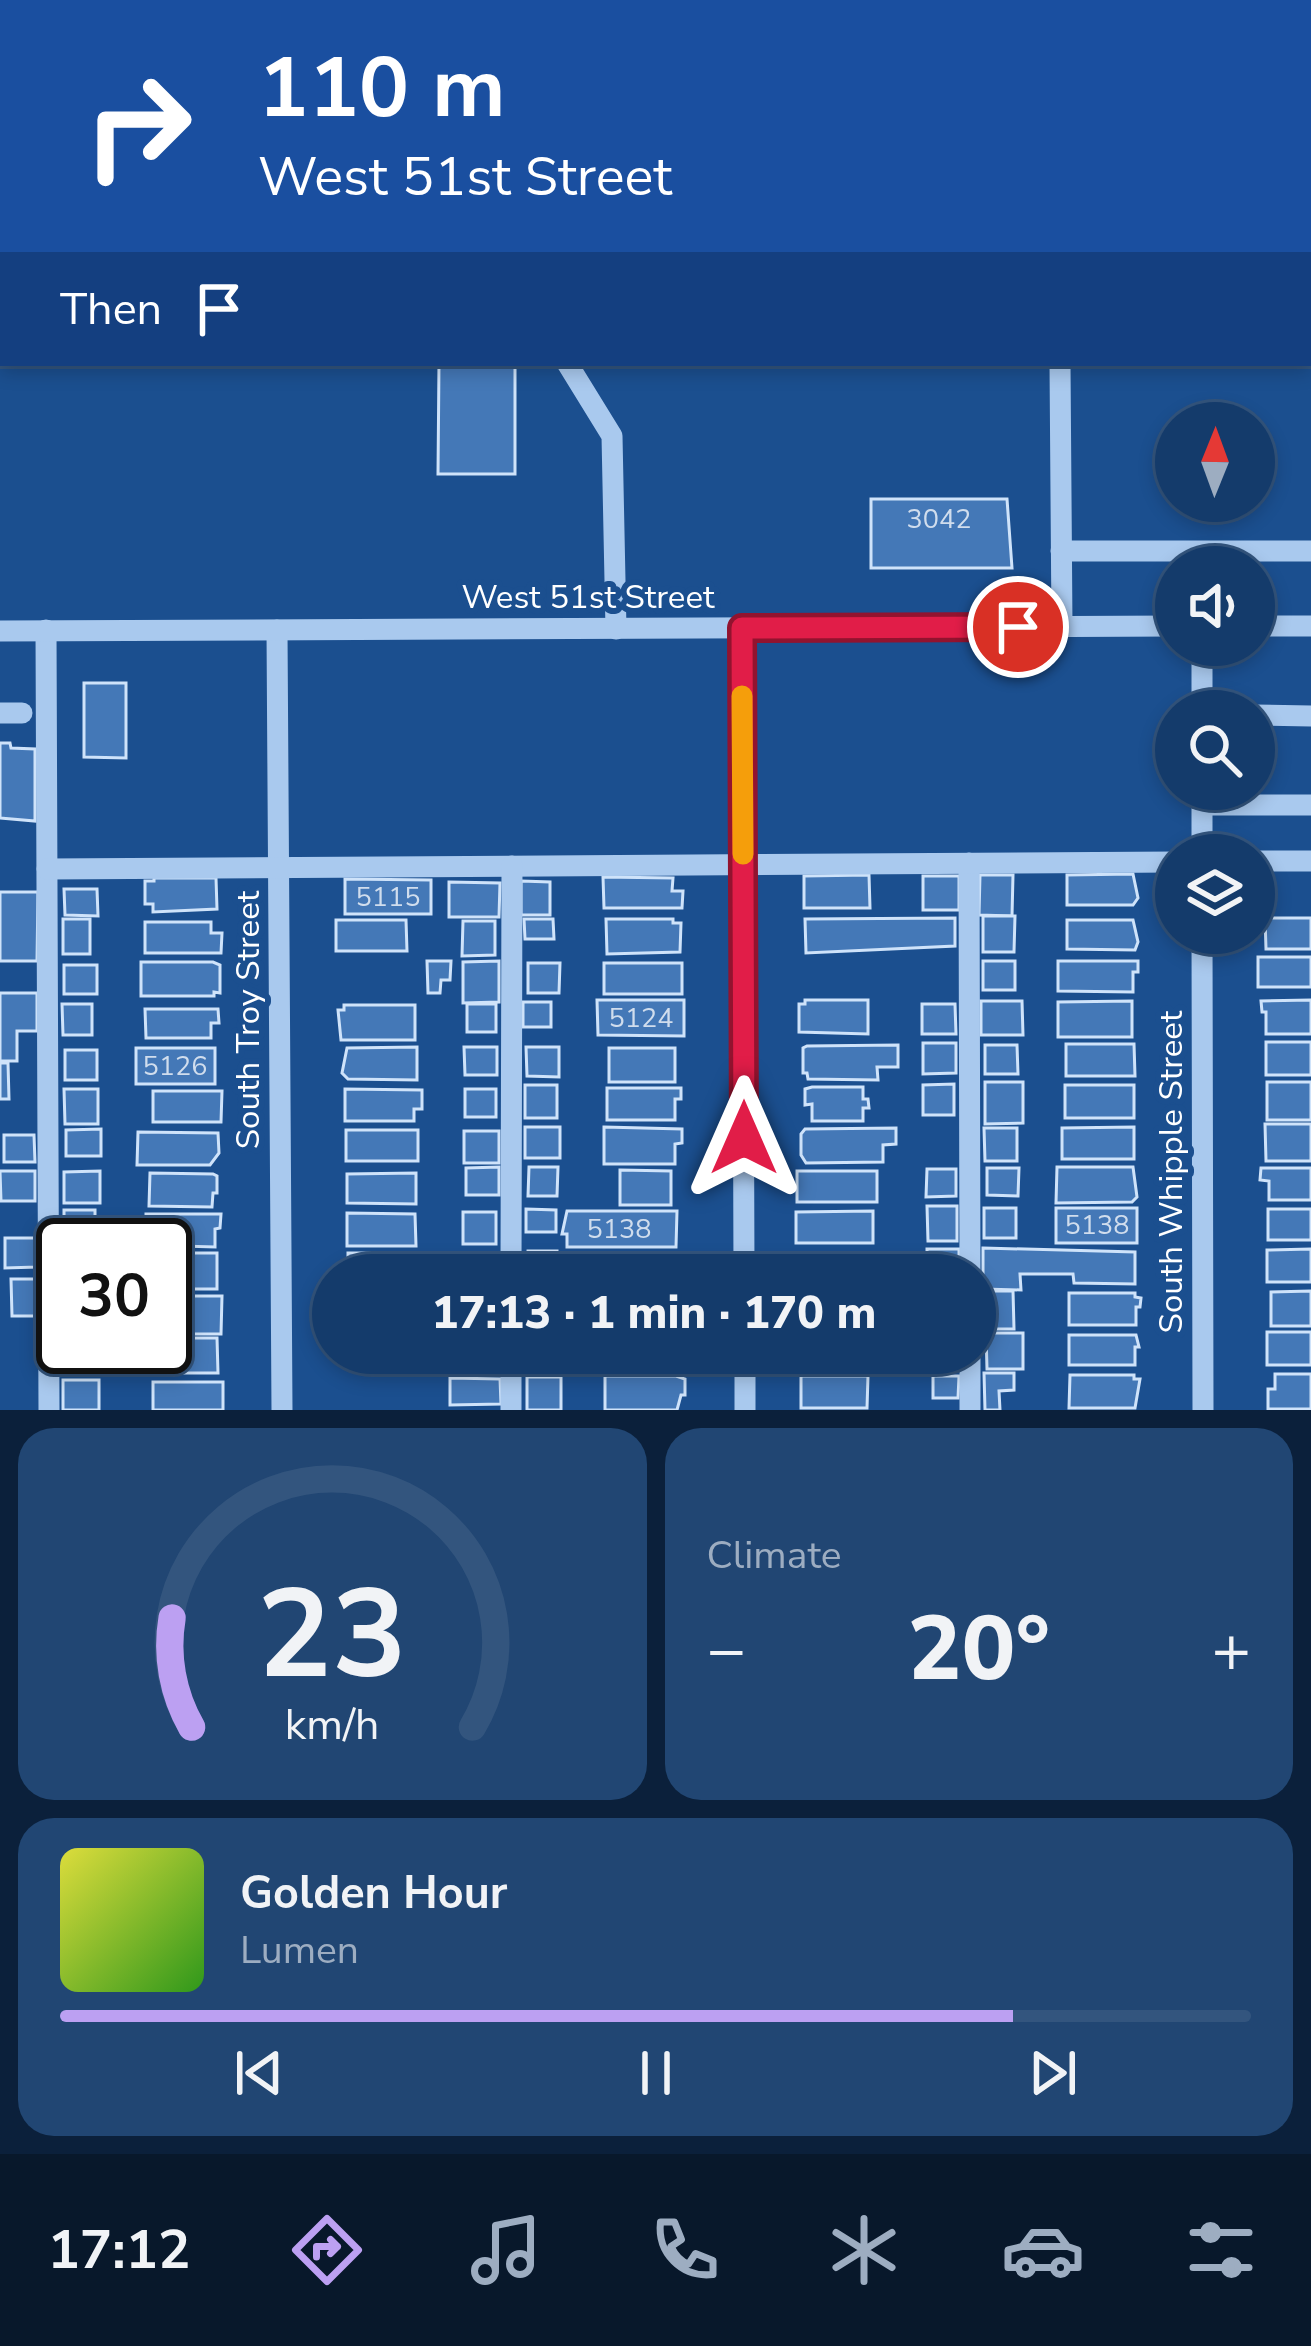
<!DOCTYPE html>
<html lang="en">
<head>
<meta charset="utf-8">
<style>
	body { margin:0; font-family:"Nunito Sans",sans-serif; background:#214673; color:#f1f3f6; height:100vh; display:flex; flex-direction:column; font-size:45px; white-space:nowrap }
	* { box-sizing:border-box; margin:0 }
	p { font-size:39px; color:#9dadc1 }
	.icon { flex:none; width:66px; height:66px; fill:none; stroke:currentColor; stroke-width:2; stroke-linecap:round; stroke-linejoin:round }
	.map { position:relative; height:1410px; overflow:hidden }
	.side { display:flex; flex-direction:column; gap:18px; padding:18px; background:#0b203b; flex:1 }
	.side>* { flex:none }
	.hud { position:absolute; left:0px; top:0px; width:1311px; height:366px; box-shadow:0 6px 18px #0003,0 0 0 3px #33557e; background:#1a4fa0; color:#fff; overflow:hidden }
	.needle { width:78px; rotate:1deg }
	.controls { position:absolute; left:1155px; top:402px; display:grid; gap:24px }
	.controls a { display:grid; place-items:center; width:120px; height:120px; border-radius:50%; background:#143b6b; box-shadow:0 6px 18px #0003,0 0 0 3px #33557e; font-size:60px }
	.speed { position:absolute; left:36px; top:1218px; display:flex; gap:24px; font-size:60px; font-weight:700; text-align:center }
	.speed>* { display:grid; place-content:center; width:156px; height:156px; border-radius:50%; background:#143b6b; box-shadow:0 6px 18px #0003,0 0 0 3px #33557e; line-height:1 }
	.speed .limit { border:6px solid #111; border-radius:18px; background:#fff; color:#111 }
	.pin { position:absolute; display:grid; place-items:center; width:102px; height:102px; color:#fff; margin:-51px; border:6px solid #fff; border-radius:50%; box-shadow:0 3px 12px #0007 }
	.me { position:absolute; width:132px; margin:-66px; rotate:0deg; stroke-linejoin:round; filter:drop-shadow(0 0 9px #0008) }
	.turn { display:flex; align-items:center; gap:42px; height:252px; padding:0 60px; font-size:54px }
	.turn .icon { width:156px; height:156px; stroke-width:2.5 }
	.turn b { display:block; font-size:84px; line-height:102px }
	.then { display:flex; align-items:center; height:114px; padding:0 60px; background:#0003; gap:24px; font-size:45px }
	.big { font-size:90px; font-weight:800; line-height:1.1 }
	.side .widget { flex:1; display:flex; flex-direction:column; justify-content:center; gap:18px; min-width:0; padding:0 42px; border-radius:36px; background:#214673 }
	.side .dial { align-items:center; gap:0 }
	.dial svg { height:312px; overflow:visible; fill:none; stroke:#33557e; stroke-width:7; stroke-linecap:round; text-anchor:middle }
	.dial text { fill:#f1f3f6; stroke:none }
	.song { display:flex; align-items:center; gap:36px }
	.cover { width:144px; height:144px; border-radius:18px; background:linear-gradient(135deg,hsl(60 70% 55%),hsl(110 70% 35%)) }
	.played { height:12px; border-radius:6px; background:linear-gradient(90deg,#bca0f2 80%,#33557e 80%) }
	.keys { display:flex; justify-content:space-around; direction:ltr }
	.heat { display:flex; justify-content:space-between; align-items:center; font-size:66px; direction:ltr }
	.side .tiles { flex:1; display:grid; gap:18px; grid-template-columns:1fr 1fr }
	.widget:last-child { grid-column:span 2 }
	.trip { position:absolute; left:312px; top:1254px; width:684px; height:120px; border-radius:60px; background:#143b6b; box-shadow:0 6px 18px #0003,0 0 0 3px #33557e; font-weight:800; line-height:120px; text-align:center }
	.tabs { display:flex; height:192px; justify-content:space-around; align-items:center; background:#08182b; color:#9dadc1 }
	.tabs .icon { width:84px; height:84px }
	.tabs .active { color:#bca0f2 }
	.tabs b { font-size:54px; color:#f1f3f6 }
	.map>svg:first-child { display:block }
	.building { fill:#4478b7; stroke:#cfe3fa; stroke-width:3 }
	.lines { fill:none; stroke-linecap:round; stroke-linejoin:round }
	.minor { stroke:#a9c9ee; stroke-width:21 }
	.rail { stroke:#fff; stroke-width:9; stroke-dasharray:21 9; stroke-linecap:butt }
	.route-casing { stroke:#92132f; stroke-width:30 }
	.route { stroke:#e11d48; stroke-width:21 }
	.slow { stroke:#f59e0b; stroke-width:21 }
	.labels { text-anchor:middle; stroke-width:12; stroke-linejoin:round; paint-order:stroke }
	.number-label { font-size:27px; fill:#d0dded }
	.street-label { font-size:33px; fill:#fff; stroke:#1b4f8f }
</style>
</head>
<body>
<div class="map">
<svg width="1311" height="1410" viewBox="0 0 1311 1410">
	<rect width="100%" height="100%" fill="#1b4f8f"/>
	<g class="building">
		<rect x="523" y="0" width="492" height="3"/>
		<polygon points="1107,0 1311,0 1311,10 1308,3"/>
		<polygon points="439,363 515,363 515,474 438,474"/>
		<polygon points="871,499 1007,499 1012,568 871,568"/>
		<polygon points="84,683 126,683 126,758 84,757"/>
		<polygon points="0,743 10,743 11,748 35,749 35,821 0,818"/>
		<polygon points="1133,874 1138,898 1133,905 1067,905 1067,875"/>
		<polygon points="869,875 870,908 804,908 804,876"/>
		<polygon points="980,875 1013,875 1012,916 979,915"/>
		<rect x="923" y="876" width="36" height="34"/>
		<polygon points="603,877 673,878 672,891 683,891 682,908 604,908"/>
		<polygon points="154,878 216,878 217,909 153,912 153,904 145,904 145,881 154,881"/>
		<polygon points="345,879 431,880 431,914 345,914"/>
		<polygon points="521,881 550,882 550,915 521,915"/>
		<polygon points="449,882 500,883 499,917 449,917"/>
		<polygon points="64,889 97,889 98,916 65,915"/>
		<polygon points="0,892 38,892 37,961 0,961"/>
		<polygon points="983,916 1015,916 1014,952 983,952"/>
		<polygon points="955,918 955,946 806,953 805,919"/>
		<polygon points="1265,918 1311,918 1311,949 1266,949"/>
		<rect x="63" y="919" width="27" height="35"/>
		<polygon points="524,919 553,919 554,939 525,939"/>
		<polygon points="606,919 673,919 673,923 681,923 680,952 607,954"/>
		<polygon points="336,920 406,920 407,951 336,951"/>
		<polygon points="1067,920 1133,920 1138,942 1135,950 1067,949"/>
		<polygon points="463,921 495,921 495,955 462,956"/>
		<polygon points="145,922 211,922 211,933 222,933 221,953 145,953"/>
		<rect x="1258" y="957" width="53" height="30"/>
		<polygon points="427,961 451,961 450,980 441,980 440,993 428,993"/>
		<polygon points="499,961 499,1002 463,1003 463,962"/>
		<rect x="983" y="961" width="32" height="29"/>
		<polygon points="1058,961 1138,961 1138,972 1133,972 1133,992 1058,991"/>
		<polygon points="141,962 213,962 220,965 220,993 214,992 214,996 141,996"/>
		<polygon points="528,963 560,963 559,993 528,993"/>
		<rect x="604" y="963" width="78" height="31"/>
		<rect x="64" y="965" width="33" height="29"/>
		<polygon points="0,993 37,993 37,1031 17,1031 17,1061 0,1061"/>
		<polygon points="597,1000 684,1000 684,1036 598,1035"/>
		<polygon points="805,1000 868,1000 868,1034 799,1032 799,1004 805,1004"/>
		<polygon points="1311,1000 1311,1034 1266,1034 1266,1012 1262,1012 1261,1001"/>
		<polygon points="981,1001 1022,1001 1023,1035 981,1035"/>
		<polygon points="1132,1001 1132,1037 1058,1037 1058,1002"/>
		<rect x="523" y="1002" width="28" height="25"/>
		<polygon points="62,1004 92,1004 92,1035 63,1035"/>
		<rect x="467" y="1004" width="29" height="28"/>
		<polygon points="922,1004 955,1004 956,1034 922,1034"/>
		<polygon points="344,1005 415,1005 415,1040 341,1040 338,1010 344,1010"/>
		<polygon points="145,1009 218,1009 219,1023 211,1023 211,1038 146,1038"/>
		<rect x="1266" y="1042" width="45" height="33"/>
		<polygon points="923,1043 956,1043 956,1073 923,1074"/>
		<polygon points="1066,1044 1134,1044 1135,1076 1066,1076"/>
		<polygon points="898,1045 898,1067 877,1067 878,1080 808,1079 807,1073 803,1073 803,1048 807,1046"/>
		<polygon points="985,1045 1017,1045 1018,1074 985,1074"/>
		<polygon points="417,1047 417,1080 348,1079 342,1073 347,1048"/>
		<polygon points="464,1047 497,1047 497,1075 465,1075"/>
		<polygon points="526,1047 559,1047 559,1077 527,1076"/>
		<rect x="136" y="1048" width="79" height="36"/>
		<rect x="609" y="1048" width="66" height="34"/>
		<rect x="65" y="1050" width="32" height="30"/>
		<polygon points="0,1063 8,1063 9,1099 0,1099"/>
		<polygon points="985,1082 1023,1082 1023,1123 985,1124"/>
		<rect x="1267" y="1082" width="44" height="38"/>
		<polygon points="954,1084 954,1115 923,1115 923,1085"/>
		<rect x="525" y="1085" width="32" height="33"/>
		<rect x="1065" y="1085" width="69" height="33"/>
		<polygon points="812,1087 863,1087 863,1099 868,1099 869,1108 863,1108 863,1121 812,1121 812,1104 805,1105 805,1089"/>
		<polygon points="607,1088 681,1088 681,1099 675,1099 675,1120 607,1120"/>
		<polygon points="64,1089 98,1089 98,1124 65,1124"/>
		<polygon points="345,1089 422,1090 422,1109 414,1109 414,1121 345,1121"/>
		<rect x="465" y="1089" width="31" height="28"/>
		<polygon points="153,1091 222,1091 221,1122 153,1122"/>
		<polygon points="1265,1124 1311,1124 1311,1161 1266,1161"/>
		<rect x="525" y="1127" width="35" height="31"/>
		<polygon points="604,1127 682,1129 682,1143 675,1144 675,1164 604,1164"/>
		<polygon points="1134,1127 1134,1159 1062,1159 1062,1128"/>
		<polygon points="896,1128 896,1144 883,1145 883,1162 806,1163 801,1155 801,1134 805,1129"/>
		<polygon points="984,1128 1017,1128 1017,1161 985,1161"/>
		<polygon points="101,1129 101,1156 66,1156 66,1130"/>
		<rect x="346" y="1130" width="72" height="31"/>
		<rect x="464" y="1131" width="35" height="32"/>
		<polygon points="138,1132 218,1133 219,1153 210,1165 137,1165"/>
		<polygon points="4,1135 34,1135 35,1162 4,1162"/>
		<polygon points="499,1167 499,1195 466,1195 466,1168"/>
		<polygon points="529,1167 558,1167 557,1196 528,1196"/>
		<polygon points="1057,1167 1133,1167 1137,1197 1132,1202 1056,1203"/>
		<polygon points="987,1168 1019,1168 1018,1196 987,1195"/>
		<polygon points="1261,1168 1311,1168 1311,1200 1269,1200 1269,1181 1260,1180"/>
		<polygon points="927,1169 956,1169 956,1196 926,1197"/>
		<polygon points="620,1170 671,1171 671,1205 620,1205"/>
		<polygon points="0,1171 35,1171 35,1201 1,1201"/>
		<polygon points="100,1171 100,1203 64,1203 64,1172"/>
		<rect x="797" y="1171" width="80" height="31"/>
		<polygon points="150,1173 213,1174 217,1176 217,1193 213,1193 212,1207 149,1206"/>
		<polygon points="416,1173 416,1204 347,1203 347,1174"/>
		<polygon points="927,1206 957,1206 957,1241 928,1241"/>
		<rect x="984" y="1208" width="32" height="30"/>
		<rect x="1056" y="1208" width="81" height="35"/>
		<polygon points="526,1209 556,1210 556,1232 526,1232"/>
		<rect x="1268" y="1209" width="43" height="31"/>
		<rect x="64" y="1210" width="31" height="35"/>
		<polygon points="567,1211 677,1211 676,1247 567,1247 567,1234 562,1234"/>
		<polygon points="873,1211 873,1243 796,1243 796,1212"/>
		<rect x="463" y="1212" width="33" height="32"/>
		<polygon points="347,1213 415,1214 416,1246 347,1246"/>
		<polygon points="146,1214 221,1214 220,1228 215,1229 215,1247 146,1245"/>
		<polygon points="5,1238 37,1238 37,1267 5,1268"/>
		<polygon points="983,1248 1135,1252 1135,1284 1074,1283 1073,1274 1020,1274 1021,1290 983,1289"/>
		<rect x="927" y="1249" width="32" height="26"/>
		<polygon points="1311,1249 1311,1282 1267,1282 1267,1250"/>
		<polygon points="528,1251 557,1251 557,1271 527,1271"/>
		<rect x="165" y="1253" width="52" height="36"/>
		<rect x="348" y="1253" width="68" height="22"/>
		<rect x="611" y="1253" width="65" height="22"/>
		<rect x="809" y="1253" width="64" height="22"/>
		<polygon points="11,1279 43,1279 42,1316 12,1316"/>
		<polygon points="983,1291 1013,1291 1014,1329 984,1329"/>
		<polygon points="1311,1291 1311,1326 1271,1326 1271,1292"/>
		<polygon points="1069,1293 1135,1293 1135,1297 1141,1298 1140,1307 1136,1307 1136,1325 1069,1325"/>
		<polygon points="165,1296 222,1296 221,1334 165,1334"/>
		<rect x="1267" y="1332" width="44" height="33"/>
		<polygon points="986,1333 1023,1333 1023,1369 987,1369"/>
		<polygon points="1069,1335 1136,1335 1139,1347 1135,1347 1135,1365 1069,1365"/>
		<polygon points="165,1338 217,1338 218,1373 136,1373 136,1347 165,1347"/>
		<rect x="67" y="1347" width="31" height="23"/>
		<polygon points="348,1353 414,1353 413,1369 348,1369"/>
		<polygon points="466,1353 497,1353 497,1368 465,1368"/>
		<rect x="526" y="1353" width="32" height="9"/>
		<rect x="610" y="1353" width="74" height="15"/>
		<rect x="799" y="1353" width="69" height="13"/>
		<polygon points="928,1353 959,1353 959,1369 930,1369"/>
		<polygon points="984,1373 1014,1373 1014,1390 999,1391 1000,1410 985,1410"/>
		<polygon points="1275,1374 1311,1374 1311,1409 1268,1409 1268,1389 1275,1389"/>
		<polygon points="1070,1375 1134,1375 1134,1379 1140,1379 1135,1408 1069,1408"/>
		<polygon points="605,1376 676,1376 685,1379 685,1395 681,1395 677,1410 605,1410"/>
		<polygon points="801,1376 868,1376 867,1408 801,1408"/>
		<polygon points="933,1376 959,1376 958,1398 933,1398"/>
		<rect x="527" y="1377" width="34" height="33"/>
		<polygon points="450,1378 500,1379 501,1404 450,1405"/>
		<rect x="63" y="1380" width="36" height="30"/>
		<rect x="153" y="1382" width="70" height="28"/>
	</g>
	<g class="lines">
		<g class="minor">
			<polyline points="416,0 417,3"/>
			<polyline points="1058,0 1058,3"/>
			<polyline points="567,363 612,436 616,629"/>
			<polyline points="1060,363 1062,627"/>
			<polyline points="1061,551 1311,551"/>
			<polyline points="1254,626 1311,626"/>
			<polyline points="742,628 744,1275"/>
			<polyline points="46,630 49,1410"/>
			<polyline points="277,630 282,1410"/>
			<polyline points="0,631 1176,626"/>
			<polyline points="1202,645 1202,711"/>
			<polyline points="0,713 22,713"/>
			<polyline points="1254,715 1311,716"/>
			<polyline points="1202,805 1311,805"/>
			<polyline points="1202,855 1202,789"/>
			<polyline points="1254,861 1311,861"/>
			<polyline points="969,863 970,1275"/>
			<polyline points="47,869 1176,862"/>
			<polyline points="1202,933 1203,1410"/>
			<polyline points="511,1275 512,866"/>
			<polyline points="745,1353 745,1410"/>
			<polyline points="970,1353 970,1410"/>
			<polyline points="511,1410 511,1353"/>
		</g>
		<polyline class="rail" points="471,0 471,3"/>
	</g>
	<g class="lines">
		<defs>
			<polyline id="route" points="744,1138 742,628 1018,627"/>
		</defs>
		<use href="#route" class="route-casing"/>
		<use href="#route" class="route"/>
		<polyline class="slow" points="742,696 743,854"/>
	</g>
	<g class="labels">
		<g class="number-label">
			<text x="939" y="528">3042</text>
			<text x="388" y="906">5115</text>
			<text x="641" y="1027">5124</text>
			<text x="175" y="1075">5126</text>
			<text x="1097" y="1234">5138</text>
			<text x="619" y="1238">5138</text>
		</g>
		<g class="street-label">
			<text x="588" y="608">West 51st Street</text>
			<text transform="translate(247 1020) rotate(-90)" y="12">South Troy Street</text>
			<text transform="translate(1170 1172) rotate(-90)" y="12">South Whipple Street</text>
		</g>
	</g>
</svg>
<div class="controls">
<a><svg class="needle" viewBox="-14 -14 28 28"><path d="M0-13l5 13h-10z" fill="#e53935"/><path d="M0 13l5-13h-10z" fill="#9dadc1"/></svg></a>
<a><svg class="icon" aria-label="sound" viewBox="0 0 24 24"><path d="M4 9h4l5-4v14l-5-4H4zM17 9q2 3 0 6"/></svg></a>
<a><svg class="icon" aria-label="search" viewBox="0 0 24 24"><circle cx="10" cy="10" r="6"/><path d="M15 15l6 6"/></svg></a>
<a><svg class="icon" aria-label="layers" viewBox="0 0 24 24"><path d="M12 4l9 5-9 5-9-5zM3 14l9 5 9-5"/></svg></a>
</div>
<div class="speed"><div class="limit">30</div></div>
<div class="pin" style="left:1018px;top:627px;background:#d93025"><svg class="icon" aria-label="arrive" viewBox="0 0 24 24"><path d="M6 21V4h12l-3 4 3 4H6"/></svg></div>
<svg class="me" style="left:744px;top:1138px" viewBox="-20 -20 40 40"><path d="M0-17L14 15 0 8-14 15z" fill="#e11d48" stroke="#fff" stroke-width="4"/></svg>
<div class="trip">17:13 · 1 min · 170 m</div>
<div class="hud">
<div class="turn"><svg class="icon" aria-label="right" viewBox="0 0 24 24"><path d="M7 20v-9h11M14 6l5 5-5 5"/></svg><div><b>110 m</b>West 51st Street</div></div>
<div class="then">Then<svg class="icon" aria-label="arrive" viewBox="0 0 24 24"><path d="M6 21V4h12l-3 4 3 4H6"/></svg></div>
</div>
</div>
<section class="side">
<div class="tiles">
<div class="widget dial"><svg viewBox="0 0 100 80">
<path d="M14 69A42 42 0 1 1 86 69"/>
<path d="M14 69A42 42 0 0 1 9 41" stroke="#bca0f2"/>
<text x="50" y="56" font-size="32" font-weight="700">23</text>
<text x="50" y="72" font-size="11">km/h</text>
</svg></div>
<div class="widget"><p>Climate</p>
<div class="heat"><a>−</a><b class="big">20°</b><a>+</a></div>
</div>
<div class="widget">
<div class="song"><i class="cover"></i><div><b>Golden Hour</b><p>Lumen</p></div></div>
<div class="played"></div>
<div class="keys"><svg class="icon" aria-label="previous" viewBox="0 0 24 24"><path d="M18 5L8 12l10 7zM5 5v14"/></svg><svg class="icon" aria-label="pause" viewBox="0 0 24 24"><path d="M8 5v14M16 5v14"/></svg><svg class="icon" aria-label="next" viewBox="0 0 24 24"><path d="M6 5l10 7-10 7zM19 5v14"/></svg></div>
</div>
</div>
</section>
<nav class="tabs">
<b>17:12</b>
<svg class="icon active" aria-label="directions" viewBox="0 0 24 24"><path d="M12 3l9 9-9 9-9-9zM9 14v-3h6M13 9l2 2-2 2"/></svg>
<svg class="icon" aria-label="music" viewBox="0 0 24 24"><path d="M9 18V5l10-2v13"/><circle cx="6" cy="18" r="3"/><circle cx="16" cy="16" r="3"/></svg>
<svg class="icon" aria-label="phone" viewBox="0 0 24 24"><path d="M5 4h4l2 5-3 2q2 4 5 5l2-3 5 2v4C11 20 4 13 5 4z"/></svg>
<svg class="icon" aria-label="climate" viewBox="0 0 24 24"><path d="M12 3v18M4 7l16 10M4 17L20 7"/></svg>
<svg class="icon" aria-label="car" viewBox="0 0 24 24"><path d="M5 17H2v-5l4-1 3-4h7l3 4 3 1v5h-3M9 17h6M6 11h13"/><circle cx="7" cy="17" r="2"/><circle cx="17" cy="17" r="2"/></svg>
<svg class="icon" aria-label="filters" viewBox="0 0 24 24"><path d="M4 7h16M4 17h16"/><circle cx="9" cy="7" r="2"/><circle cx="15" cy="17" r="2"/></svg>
</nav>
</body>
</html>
